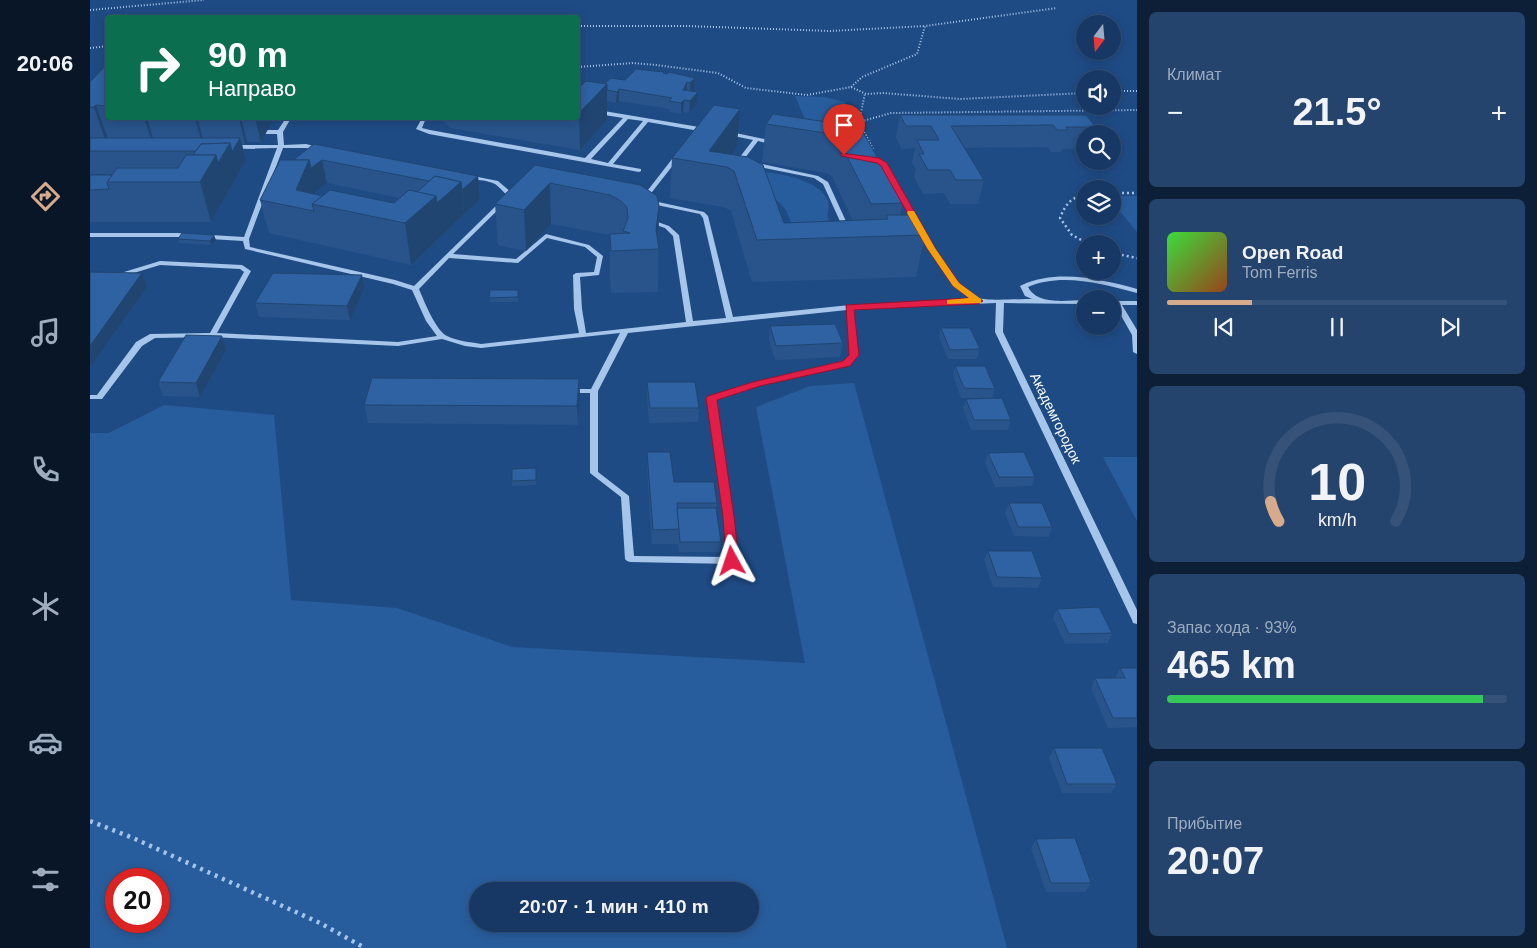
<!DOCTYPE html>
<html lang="ru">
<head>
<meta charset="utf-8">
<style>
	body { margin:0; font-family:Helvetica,sans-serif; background:#24436d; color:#f1f3f6; height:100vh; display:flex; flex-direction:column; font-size:19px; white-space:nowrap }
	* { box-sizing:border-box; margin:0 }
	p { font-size:16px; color:#9eacbf }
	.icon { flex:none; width:28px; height:28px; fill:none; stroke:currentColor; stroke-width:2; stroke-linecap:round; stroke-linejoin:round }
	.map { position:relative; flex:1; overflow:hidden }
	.sheet { display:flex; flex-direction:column; gap:12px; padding:12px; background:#0d1f37; width:400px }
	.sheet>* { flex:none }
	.top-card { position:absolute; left:15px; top:15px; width:475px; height:105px; border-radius:5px; box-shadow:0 2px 12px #0003,0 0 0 1px #365278; background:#0b6e4f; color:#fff; overflow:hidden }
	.needle { width:32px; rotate:196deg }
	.controls { position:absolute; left:986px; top:15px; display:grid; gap:10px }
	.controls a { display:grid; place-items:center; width:45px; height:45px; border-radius:50%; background:#173864; box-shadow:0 2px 12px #0003,0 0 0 1px #365278; font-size:25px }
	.speed { position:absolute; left:15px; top:868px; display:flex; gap:10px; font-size:25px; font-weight:700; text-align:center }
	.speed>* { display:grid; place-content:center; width:65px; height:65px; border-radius:50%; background:#173864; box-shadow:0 2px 12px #0003,0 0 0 1px #365278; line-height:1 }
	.speed .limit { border:8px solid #d22; background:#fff; color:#111 }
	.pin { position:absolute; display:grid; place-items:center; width:42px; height:42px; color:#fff; margin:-51px -21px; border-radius:50% 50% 50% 0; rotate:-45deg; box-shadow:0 0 5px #0007 }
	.pin .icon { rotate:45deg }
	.me { position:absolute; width:55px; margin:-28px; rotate:355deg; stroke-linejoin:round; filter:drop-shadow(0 0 4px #0008) }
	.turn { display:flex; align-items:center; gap:18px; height:105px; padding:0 20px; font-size:22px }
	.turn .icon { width:65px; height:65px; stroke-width:2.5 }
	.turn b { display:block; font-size:35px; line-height:42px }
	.big { font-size:38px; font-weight:700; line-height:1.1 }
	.sheet .widget { flex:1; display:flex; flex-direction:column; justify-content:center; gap:8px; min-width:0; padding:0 18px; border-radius:8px; background:#24436d }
	.sheet .dial { align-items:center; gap:0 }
	.dial svg { height:130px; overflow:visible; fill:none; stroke:#365278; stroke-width:7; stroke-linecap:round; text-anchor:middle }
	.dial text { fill:#f1f3f6; stroke:none }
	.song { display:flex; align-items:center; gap:15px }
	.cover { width:60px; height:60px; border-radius:8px; background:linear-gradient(135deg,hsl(120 70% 55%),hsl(20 70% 35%)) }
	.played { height:5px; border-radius:2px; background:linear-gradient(90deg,#d6ab8b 25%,#365278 25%) }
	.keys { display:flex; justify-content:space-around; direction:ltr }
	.heat { display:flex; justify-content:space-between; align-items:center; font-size:28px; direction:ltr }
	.charge { height:8px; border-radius:4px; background:linear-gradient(90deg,#34c759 93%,#365278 0) }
	.trip { position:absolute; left:379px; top:882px; width:290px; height:50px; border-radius:25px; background:#173864; box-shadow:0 2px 12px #0003,0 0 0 1px #365278; font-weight:700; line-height:50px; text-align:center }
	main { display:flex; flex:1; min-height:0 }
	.tabs { display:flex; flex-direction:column; width:90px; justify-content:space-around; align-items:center; background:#091628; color:#9eacbf }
	.tabs .icon { width:35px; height:35px }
	.tabs .selected { color:#d6ab8b }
	.tabs b { font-size:22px; color:#f1f3f6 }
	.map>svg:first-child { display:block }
	.green { fill:#285d9d; fill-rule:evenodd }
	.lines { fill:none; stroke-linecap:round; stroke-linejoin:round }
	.path-far2 { stroke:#a6c5ea; stroke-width:2; stroke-dasharray:1 2; stroke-linecap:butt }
	.path-far1 { stroke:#a6c5ea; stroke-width:2.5; stroke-dasharray:2 3; stroke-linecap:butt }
	.path { stroke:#a6c5ea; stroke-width:4.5; stroke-dasharray:3 5; stroke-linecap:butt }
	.minor { fill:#a6c5ea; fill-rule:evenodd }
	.wall { fill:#28548b; fill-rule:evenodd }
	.shaded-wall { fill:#204571 }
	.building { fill:#2e62a2; stroke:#204571 }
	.route { fill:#e11d48; stroke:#92132f }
	.slow { fill:#f59e0b }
	.labels { text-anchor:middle; stroke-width:5; stroke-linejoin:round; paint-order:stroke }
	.street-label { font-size:14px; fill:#fff; stroke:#1f4b85 }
</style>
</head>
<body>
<main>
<nav class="tabs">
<b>20:06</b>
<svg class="icon selected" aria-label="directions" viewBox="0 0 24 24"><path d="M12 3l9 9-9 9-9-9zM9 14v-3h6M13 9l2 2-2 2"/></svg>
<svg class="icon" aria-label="music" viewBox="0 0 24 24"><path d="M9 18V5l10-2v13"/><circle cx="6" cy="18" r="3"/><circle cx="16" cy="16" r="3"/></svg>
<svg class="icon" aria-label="phone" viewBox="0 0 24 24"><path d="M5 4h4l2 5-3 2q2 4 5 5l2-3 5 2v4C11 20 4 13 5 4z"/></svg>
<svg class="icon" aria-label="climate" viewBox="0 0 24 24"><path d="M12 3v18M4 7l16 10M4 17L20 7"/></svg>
<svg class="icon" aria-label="car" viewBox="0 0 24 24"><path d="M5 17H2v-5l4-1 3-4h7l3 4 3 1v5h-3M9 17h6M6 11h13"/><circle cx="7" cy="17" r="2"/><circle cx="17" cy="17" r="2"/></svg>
<svg class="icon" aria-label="filters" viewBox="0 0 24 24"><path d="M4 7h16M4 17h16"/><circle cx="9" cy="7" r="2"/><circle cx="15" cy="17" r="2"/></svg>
</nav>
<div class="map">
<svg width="1047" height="948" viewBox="0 0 1047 948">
	<rect width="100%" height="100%" fill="#1f4b85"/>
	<g class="green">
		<polygon points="705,96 734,97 755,102 771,152 726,145"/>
		<path d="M 663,171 C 684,172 729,178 738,201 C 741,211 733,212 742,227 L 705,232 L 696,210 L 689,202 L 677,195 Z"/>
		<polygon points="1023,196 1047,196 1047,232 1023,203"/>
		<path d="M 764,383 L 917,948 L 0,948 L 0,433 L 19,433 L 74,405 L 184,415 L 201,600 L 307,608 L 422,647 L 715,663 L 666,407 L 720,386 ZM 26,879 L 69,879 L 69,921 L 26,921 ZM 388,891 L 660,891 L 660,924 L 388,924 Z"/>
		<polygon points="1013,457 1047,457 1047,521"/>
	</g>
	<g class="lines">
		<g class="path-far2">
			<polyline points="0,10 114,0"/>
			<polyline points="488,26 597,26 740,31 835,26"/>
			<polyline points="0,48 18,46"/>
			<polyline points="488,67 543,63 566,65 628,73 656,88 717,95 761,87 776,94 793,93 870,99 995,93"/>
			<polyline points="761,87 772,77 827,54 835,26 967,8"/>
			<polyline points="1022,91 1047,91"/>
			<polyline points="769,122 775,93"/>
			<polyline points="783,149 769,122 801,113 1047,110"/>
		</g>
		<g class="path-far1">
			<polyline points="1022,193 1047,193"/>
			<path d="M 995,195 C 981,197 975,205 970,218 L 982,235 L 999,244"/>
			<polyline points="1022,253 1047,258"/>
		</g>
		<polyline class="path" points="0,821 43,838 230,923 275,948"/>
		<g class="minor">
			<path d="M 496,108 L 615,128 L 618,130 L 615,132 L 558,122 L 523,164 L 551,169 L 551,171 L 549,172 L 339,134 L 326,129 L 332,118 L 336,118 L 332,128 L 340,130 L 495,158 L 533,118 L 496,112 L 488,113 L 488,111 ZM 538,119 L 553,121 L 518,163 L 501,159 Z"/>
			<path d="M 196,118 L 201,118 L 193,132 L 194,145 L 216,144 L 235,149 L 232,151 L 216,148 L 193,148 L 159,239 L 160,247 L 305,280 L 324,286 L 412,200 L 416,200 L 416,202 L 363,254 L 426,259 L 456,234 L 499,245 L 513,256 L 509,275 L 490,277 L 492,309 L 496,333 L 596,322 L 583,236 L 575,228 L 557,222 L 556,221 L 559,219 L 579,226 L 589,235 L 603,321 L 636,318 L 613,218 L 610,214 L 557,203 L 557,201 L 559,200 L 614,212 L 618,216 L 643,317 L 760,305 L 881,299 L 864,286 L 838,248 L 792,166 L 787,162 L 776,160 L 776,158 L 778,157 L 791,160 L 796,164 C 817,197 855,282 888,298 C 895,301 932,299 942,299 L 935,296 L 930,286 L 932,285 C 968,269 1010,279 1047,289 L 1047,293 C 1013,284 971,272 938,287 C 948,306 977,300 995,300 L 995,304 L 914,303 L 913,332 L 1047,610 L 1047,624 L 1043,623 L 1042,620 L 905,332 L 906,303 L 764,309 L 768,355 L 759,365 L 669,386 L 625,400 L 643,516 L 647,561 L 645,563 L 642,564 L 540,562 L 537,561 L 535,559 L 531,497 L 500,473 L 500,393 L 480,393 L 476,391 L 480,389 L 501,389 L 530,333 L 391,348 L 375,346 L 352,339 L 308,346 L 122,337 L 65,338 L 52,346 L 12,399 L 0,399 L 0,395 L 7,395 L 46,342 L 60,334 L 120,333 L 154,272 L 150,269 L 70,265 L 34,276 L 27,276 L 24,274 L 25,273 L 34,272 L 70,261 L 152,265 L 161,271 L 127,333 L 308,342 L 347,336 L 336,321 L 322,290 L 303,284 L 155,249 L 153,241 L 87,237 L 0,237 L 0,233 L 87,233 L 154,237 L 187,148 L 140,149 L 137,147 L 140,145 L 188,145 L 187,134 L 176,134 L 173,132 L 176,130 L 188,130 ZM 457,238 L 495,247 L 507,257 L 504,272 L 486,273 L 483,275 L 484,309 L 489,333 L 391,344 C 380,342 367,341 357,336 C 346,331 334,301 329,289 L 359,258 L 428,263 ZM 757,310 L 760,355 L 753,361 L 664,382 L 618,397 L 617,399 L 633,516 L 637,557 L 544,556 L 539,496 L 508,472 L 508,391 L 538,333 Z"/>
			<polygon points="636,131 684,141 687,143 684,145 668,141 648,167 646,168 643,166 663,140 634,134 634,132"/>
			<polygon points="586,154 591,155 555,201 551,201 551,199"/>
			<polygon points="662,162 728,176 738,182 760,230 759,231 755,231 754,230 733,184 724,178 660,165 660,163"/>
			<path d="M 378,175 L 408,181 L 422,193 L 429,195 C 417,201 414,190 405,184 C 398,180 384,180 376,178 L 376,176 Z"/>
			<polygon points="1022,301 1047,301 1047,305 1032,305 1047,330 1047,354 1043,352 1042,335 1025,305 1022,305"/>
		</g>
	</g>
	<g class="wall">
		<polygon points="18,63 18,118 184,118 171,142 157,142 155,144 152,144 156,160 121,222 0,222 0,175 22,175 23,174 0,174 0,82"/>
		<polygon points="574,72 574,74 605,78 604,90 602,91 607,104 599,113 593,112 591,114 579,112 579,109 529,101 526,103 517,101 517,120 490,150 360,128 350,118 349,118 488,118 488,89"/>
		<polygon points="810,115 1006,127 1004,134 995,134 995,149 972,149 971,152 961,152 957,147 874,148 894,180 888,204 860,204 854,193 833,194 824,177 826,169 822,163 825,148 812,149 806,137"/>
		<polygon points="676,124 757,125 813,203 810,215 835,235 826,277 662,282 641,211 634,207 580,198 582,158 647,146 641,154 694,223 763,221 742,176 736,173 672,162"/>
		<path d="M 224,144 L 388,176 L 390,199 L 321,265 L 179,233 L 170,200 L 203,160 ZM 237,183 L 309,198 L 304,203 L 233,196 L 225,194 L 226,191 Z"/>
		<polygon points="445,165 569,206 568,292 521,293 520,276 520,235 461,224 436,251 408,245 405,204"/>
		<polygon points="88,239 126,240 121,245 89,243"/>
		<polygon points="274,289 260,320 169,317 165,303"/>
		<polygon points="428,294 428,302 400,302 399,298"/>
		<polygon points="680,326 753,343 750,357 685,360 679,340"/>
		<polygon points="851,328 890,349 887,359 858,359 849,337"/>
		<polygon points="136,350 110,397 73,396 68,382"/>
		<polygon points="865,366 905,389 902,398 871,398 863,375"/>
		<polygon points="489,379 490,397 488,425 278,423 274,405"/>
		<polygon points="557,382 609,408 608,422 559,423 557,396"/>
		<polygon points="876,399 921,420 918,430 881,430 873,408"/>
		<polygon points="557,452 584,482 627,503 626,508 631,542 630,552 589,552 588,544 562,544 557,467"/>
		<polygon points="898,453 945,477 942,486 905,487 895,462"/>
		<polygon points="446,468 446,485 422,486 422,481"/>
		<polygon points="919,503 962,527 959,537 924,536 915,513"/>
		<polygon points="898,551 952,578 948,588 903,587 894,560"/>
		<polygon points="967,609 1022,633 1018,643 975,644 963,618"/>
		<polygon points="1030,668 1047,668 1047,727 1018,728 1001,688 1005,678 1025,678"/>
		<polygon points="964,748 1027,784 1021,793 972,793 959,758"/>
		<polygon points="946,839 1001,883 995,892 956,892 941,848"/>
	</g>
	<g class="shaded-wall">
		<polygon points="605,78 604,90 600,94 600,83"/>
		<polygon points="597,82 597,94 594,100 593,112 591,114 591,103 593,90"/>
		<polygon points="517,84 517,120 490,150 489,113"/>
		<polygon points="529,89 529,101 526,103 527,92"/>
		<polygon points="608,92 607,104 599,113 600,101"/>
		<polygon points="6,105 19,142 17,145 4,107"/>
		<polygon points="650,109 647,146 633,167 619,151"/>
		<polygon points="54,118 57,118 64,142 63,144"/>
		<polygon points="105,118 107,118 114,142 112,144"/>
		<polygon points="149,118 151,118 157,142 155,144"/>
		<polygon points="165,118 184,118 171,142"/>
		<polygon points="150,138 156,160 121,222 110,182 126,155 140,143"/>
		<polygon points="219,160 232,160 237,183 226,191 218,210 206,190"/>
		<polygon points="388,176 390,199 374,214 372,190"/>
		<polygon points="371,182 374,214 321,265 315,223 346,196"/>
		<polygon points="460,183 461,224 436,251 434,210"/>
		<polygon points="569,206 568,250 566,230"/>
		<polygon points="124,235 126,240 121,245 120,241"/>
		<polygon points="52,273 57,287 0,367 0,346"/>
		<polygon points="272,275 274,289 260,320 257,306"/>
		<polygon points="132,336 136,350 110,397 106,383"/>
		<polygon points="489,379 490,397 488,425 487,406"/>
	</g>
	<g class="building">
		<polygon points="18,63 18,106 6,105 4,107 0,107 0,82"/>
		<polygon points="546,69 574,72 573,73 577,74 579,72 605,78 600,83 597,82 593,90 608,92 600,101 594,100 591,103 579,101 582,98 529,89 527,92 517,90 517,84 515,83 521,78 535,80"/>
		<polygon points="496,81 517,84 489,113 488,112 488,89"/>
		<polygon points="624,105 650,109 619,151 658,157 673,165 694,223 798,219 796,215 823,215 835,235 667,240 644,171 637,167 582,158"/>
		<polygon points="683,114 757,125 773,132 813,203 781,204 747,137 742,134 676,124"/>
		<polygon points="810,115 996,115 1006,127 976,127 978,130 967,130 963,125 861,126 894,180 866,180 860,170 838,170 829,154 834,154 827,140 849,140 841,126 816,126"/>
		<polygon points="0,138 150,138 142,152 140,143 111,144 106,151 0,151"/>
		<polygon points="140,143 128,163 126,155 103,155 111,144"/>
		<polygon points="224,144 388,176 372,190 371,182 345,176 339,181 232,160 221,168 219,160 203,160"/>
		<polygon points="96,155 126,155 110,182 17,182 27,168 88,168"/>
		<polygon points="190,160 219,160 206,190 233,196 222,204 224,211 170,200"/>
		<polygon points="445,165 550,185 567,196 569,206 566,230 569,249 521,251 520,234 540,233 533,231 538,218 537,207 531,201 520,195 460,183 434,210 405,204"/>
		<polygon points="0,175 22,175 17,182 19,189 0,190"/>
		<polygon points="345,176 371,182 347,203 346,196 327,192"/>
		<polygon points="240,190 304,203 319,190 346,196 315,223 222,204"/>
		<polygon points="92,233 124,235 120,241 88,239"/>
		<polygon points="0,272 52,273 0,346"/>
		<polygon points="183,273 272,275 257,306 165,303"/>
		<polygon points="400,290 428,290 428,297 399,298"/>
		<polygon points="745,324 753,343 686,346 680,326"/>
		<polygon points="851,328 880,328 890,349 860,350"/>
		<polygon points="96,335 132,336 106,383 68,382"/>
		<polygon points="865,366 895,366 905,389 874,388"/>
		<polygon points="282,378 489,379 487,406 274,405"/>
		<polygon points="557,382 605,382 609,408 560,408"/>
		<polygon points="912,398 921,420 884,420 876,399"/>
		<polygon points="557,452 580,452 584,482 624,482 627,503 587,503 589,529 563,530"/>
		<polygon points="934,452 945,477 909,477 898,453"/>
		<polygon points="446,468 446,480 422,481 422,469"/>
		<polygon points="919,503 952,503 962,527 928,527"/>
		<polygon points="587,508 626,508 631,542 590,542"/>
		<polygon points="898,551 942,551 952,578 907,577"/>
		<polygon points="1009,607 1022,633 979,634 967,609"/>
		<polygon points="1030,668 1047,668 1047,718 1023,718 1005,678 1035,678"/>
		<polygon points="964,748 1012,748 1027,784 977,784"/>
		<polygon points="985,838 1001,883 961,883 946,839"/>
	</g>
	<polygon class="route" points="751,153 789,158 797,163 845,248 869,283 893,301 888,304 764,310 769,355 760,366 670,386 627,400 644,516 649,561 647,564 638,564 636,561 633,516 616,398 618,396 663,382 753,361 759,355 756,305 879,298 863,286 837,248 791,166 787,163 751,156"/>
	<polygon class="slow" points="818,211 824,211 845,248 869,283 891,299 891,303 857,304 857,300 879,298 863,286 837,248 817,213"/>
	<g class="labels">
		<g class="street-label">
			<text transform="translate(966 418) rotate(64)" y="5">Академгородок</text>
		</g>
	</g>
</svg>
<div class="controls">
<a><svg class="needle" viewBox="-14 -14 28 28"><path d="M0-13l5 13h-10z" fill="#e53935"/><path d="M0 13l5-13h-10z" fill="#9eacbf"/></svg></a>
<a><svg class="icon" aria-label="sound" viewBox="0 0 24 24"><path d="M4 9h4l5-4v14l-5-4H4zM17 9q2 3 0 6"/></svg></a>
<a><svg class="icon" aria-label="search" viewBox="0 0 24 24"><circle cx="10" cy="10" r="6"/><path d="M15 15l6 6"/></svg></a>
<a><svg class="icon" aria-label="layers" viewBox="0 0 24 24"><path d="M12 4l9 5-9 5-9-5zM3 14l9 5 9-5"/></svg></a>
<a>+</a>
<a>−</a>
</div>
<div class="speed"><div class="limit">20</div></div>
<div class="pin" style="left:754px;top:155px;background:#d93025"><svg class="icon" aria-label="arrive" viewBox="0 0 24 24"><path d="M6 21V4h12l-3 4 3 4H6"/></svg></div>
<svg class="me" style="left:642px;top:561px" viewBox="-20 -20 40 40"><path d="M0-17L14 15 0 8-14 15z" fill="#e11d48" stroke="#fff" stroke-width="4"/></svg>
<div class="trip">20:07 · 1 мин · 410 m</div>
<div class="top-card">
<div class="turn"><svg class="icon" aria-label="right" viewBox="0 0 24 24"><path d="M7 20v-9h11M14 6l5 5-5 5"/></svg><div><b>90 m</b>Направо</div></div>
</div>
</div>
<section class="sheet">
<div class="widget"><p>Климат</p>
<div class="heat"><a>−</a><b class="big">21.5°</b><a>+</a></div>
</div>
<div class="widget">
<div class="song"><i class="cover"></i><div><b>Open Road</b><p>Tom Ferris</p></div></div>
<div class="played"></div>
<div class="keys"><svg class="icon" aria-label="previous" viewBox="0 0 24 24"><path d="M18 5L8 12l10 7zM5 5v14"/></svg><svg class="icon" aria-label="pause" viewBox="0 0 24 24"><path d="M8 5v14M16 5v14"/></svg><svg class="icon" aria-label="next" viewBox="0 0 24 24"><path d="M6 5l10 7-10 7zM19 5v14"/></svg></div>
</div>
<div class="widget dial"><svg viewBox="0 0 100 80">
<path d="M14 69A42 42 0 1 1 86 69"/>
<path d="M14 69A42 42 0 0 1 9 57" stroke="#d6ab8b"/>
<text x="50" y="56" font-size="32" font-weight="700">10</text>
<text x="50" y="72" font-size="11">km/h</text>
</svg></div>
<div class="widget"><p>Запас хода · 93%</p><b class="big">465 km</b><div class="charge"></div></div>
<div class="widget"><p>Прибытие</p><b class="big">20:07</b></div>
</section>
</main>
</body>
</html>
